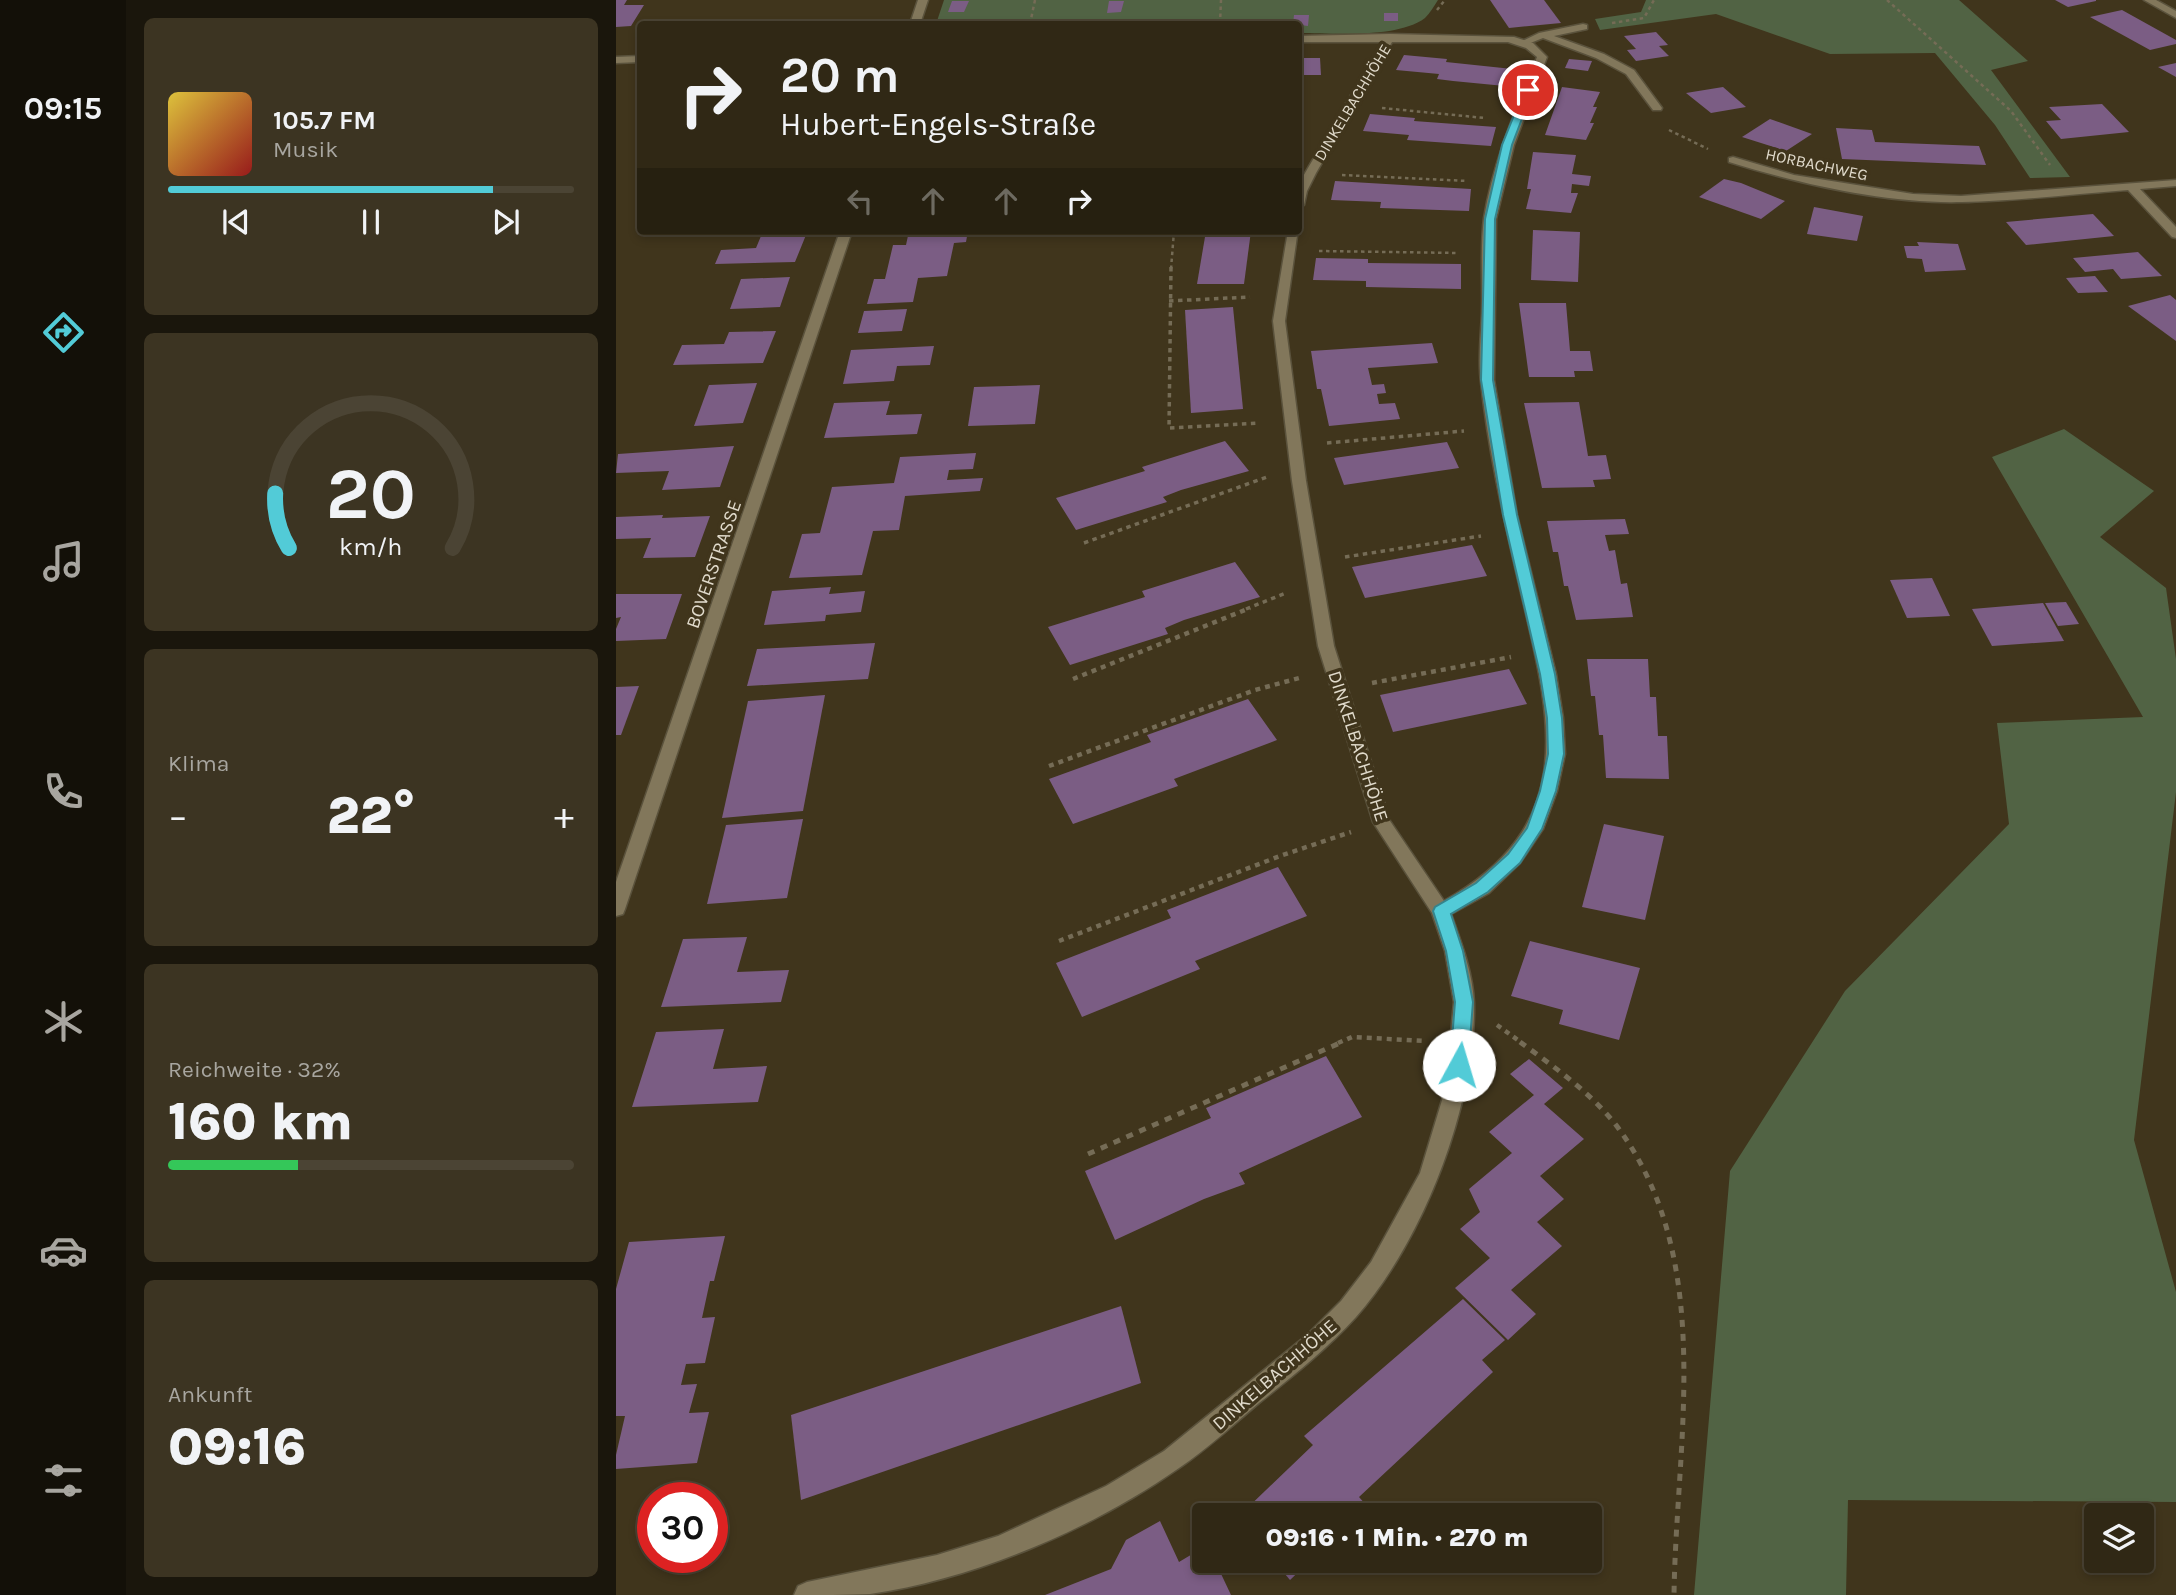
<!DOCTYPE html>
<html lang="de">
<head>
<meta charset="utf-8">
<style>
	body { margin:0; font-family:Karla,sans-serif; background:#3c3422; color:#f1f3f6; height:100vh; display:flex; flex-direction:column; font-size:26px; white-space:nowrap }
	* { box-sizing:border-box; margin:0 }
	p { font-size:23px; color:#a8a6a0 }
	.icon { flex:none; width:38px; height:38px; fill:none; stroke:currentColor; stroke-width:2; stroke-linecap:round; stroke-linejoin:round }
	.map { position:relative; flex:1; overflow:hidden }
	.panel { display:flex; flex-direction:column; gap:18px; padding:18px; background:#1a160c; width:490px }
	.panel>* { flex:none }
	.top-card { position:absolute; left:21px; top:21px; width:665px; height:214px; border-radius:7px; box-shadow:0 4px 10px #0003,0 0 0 2px #4b4434; background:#302815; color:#f1f3f6; overflow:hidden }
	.tools { position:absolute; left:1468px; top:1503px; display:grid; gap:14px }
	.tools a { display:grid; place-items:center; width:70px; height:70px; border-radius:7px; background:#302815; box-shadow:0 4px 10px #0003,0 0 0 2px #4b4434; font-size:35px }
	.speed { position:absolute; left:21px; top:1482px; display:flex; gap:14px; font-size:35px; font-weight:700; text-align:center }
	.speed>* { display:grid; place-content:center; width:91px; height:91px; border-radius:50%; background:#302815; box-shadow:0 4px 10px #0003,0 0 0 2px #4b4434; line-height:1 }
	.speed .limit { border:10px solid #d22; background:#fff; color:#111 }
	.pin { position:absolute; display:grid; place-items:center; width:60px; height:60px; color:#fff; margin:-30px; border:4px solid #fff; border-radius:50%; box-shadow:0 2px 7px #0007 }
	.me { position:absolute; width:77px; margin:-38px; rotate:6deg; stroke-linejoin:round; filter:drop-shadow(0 0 5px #0008) }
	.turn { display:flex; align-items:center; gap:24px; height:147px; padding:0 28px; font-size:32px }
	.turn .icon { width:91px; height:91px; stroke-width:2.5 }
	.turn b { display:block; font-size:49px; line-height:60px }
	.lanes { display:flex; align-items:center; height:66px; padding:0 28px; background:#0003; justify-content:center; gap:35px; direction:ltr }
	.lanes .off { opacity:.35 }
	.big { font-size:52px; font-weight:800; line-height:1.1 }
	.panel .tile { flex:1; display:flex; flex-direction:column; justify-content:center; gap:10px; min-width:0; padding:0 24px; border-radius:10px; background:#3c3422 }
	.panel .dial { align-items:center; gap:0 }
	.dial svg { height:182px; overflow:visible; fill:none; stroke:#4b4434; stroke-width:7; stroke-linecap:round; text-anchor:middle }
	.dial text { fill:#f1f3f6; stroke:none }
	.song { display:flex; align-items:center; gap:21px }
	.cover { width:84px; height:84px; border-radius:10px; background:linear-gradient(135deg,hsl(50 70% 55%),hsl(0 70% 35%)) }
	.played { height:7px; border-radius:4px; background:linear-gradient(90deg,#52cbd7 80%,#4b4434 80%) }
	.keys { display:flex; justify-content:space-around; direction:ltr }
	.heat { display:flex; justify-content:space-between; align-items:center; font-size:38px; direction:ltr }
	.charge { height:10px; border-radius:5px; background:linear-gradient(90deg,#34c759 32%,#4b4434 0) }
	.trip { position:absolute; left:576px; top:1503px; width:410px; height:70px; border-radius:7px; background:#302815; box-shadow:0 4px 10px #0003,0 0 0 2px #4b4434; font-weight:800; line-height:70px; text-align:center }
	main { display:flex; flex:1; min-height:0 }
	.tab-bar { display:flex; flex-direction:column; width:126px; justify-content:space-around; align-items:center; background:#131008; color:#a8a6a0 }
	.tab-bar .icon { width:49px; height:49px }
	.tab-bar .on { color:#52cbd7 }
	.tab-bar b { font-size:32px; color:#f1f3f6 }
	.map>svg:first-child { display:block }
	.green { fill:#516344 }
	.building { fill:#7b5d84 }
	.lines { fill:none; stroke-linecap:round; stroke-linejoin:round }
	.lane-casing { stroke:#5a523c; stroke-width:3 }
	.street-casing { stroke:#5a523c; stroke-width:3 }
	.path-far3 { stroke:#756c56; stroke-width:2.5; stroke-dasharray:3.5 3.5; stroke-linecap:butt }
	.path-far2 { stroke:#756c56; stroke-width:3.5; stroke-dasharray:4.5 4.5; stroke-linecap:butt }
	.path-far1 { stroke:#756c56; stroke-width:4.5; stroke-dasharray:5 5; stroke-linecap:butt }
	.path { stroke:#756c56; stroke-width:5; stroke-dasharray:7 7; stroke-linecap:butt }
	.lane { fill:#82775b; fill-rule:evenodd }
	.street { fill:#82775b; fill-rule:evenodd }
	.route { fill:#52cbd7; stroke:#35848c; stroke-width:2 }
	.labels { text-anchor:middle; stroke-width:7; stroke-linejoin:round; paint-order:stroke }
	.far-street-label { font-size:16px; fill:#e1dbcc; stroke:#40351c }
	.street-label { font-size:19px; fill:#e1dbcc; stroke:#40351c }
</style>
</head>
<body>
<main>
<nav class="tab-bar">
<b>09:15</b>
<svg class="icon on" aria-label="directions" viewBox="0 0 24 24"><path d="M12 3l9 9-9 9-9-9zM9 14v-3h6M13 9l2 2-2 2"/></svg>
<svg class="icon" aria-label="music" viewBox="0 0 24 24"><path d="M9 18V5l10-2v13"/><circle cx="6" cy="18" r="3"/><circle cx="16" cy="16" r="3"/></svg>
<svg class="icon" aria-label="phone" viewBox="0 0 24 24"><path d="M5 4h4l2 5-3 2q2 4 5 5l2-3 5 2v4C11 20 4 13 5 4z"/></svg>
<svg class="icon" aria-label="climate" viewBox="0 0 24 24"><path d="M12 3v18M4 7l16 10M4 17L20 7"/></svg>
<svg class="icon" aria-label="car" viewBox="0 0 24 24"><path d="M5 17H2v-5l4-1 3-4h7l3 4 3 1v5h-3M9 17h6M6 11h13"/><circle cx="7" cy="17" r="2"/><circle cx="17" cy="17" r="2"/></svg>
<svg class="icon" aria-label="filters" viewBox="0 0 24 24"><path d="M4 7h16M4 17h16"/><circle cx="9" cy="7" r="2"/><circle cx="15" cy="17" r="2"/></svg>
</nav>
<section class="panel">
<div class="tile">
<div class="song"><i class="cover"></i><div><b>105.7 FM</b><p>Musik</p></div></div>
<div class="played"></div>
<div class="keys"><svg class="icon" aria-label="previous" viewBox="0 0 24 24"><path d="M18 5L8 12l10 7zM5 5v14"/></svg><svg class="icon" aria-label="pause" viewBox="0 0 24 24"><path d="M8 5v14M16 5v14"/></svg><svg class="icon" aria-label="next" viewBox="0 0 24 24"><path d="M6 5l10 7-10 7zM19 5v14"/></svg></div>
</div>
<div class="tile dial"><svg viewBox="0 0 100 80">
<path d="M14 69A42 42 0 1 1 86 69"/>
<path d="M14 69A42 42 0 0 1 8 45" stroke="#52cbd7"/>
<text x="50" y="56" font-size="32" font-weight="700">20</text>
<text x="50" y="72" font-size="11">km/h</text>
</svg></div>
<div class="tile"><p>Klima</p>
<div class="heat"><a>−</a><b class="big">22°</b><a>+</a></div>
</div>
<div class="tile"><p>Reichweite · 32%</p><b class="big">160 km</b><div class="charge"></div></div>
<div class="tile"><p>Ankunft</p><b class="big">09:16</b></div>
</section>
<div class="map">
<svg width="1560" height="1595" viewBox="0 0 1560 1595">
	<rect width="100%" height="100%" fill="#40351c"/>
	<g class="green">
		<path d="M 328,0 L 822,0 C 818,6 814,13 809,18 C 781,39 716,33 683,33 L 682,24 L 320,24 Z"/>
		<polygon points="1030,0 1343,0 1412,61 1375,70 1454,177 1414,178 1379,125 1319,53 1214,54 1100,14 984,30 979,19 1025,12"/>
		<polygon points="1448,429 1538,491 1484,537 1550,588 1560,659 1560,792 1518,1140 1560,1292 1560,1502 1232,1500 1230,1595 1078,1595 1114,1171 1229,991 1393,824 1381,723 1527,717 1376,457"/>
	</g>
	<g class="building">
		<polygon points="0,0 11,0 8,5 28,5 15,26 0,27"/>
		<polygon points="874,0 928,0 945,23 893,28"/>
		<polygon points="1439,0 1480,0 1480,1 1452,7"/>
		<polygon points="336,1 353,1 348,12 332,12"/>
		<polygon points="493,1 508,1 505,12 491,13"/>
		<polygon points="1506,10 1560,40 1560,44 1534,50 1474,17"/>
		<rect x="768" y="13" width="14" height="8"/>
		<polygon points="678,15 693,15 692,26 677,24"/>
		<polygon points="256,20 254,24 149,24 149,22"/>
		<polygon points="1040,32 1052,45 1043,46 1053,56 1020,61 1011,50 1020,49 1008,36"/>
		<polygon points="788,55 831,59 830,62 906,70 899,87 837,81 821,79 823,74 780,70"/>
		<polygon points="682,58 704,58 705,75 682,75"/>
		<polygon points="953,59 976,61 972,71 949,68"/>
		<polygon points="1560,63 1560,77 1542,67"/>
		<polygon points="946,87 984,92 977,107 981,107 974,123 978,123 970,140 929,135"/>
		<polygon points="1107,87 1130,107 1095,113 1070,93"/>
		<polygon points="1486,104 1513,132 1445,139 1430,121 1445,120 1433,107"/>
		<polygon points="754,114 799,118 798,121 880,127 875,146 791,140 793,135 747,131"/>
		<polygon points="1154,119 1196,134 1170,151 1126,137"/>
		<polygon points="1220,128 1256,130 1259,142 1363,146 1370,165 1226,159"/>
		<polygon points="917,152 960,155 956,174 975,176 973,186 956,184 955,193 962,193 955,213 910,209 915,189 911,189"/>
		<polygon points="1108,179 1125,183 1169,201 1145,219 1083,197"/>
		<polygon points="719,181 855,189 853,211 764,208 765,202 715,200"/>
		<polygon points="1198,207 1247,216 1241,241 1191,234"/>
		<polygon points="1477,214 1498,236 1410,245 1390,222"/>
		<polygon points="917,230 964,232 962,282 915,280"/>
		<polygon points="293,231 352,231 350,242 338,243 331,276 302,278 297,302 251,304 258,279 269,279 277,245 290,245"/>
		<polygon points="590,231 635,231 628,284 581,284"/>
		<polygon points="190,235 179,262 99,264 105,250 140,248 145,236"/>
		<polygon points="1301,242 1342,244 1350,270 1309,272 1306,259 1291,258 1288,246 1303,246"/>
		<polygon points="1522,252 1546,276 1505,279 1497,269 1469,272 1457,258"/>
		<polygon points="700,258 752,259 752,263 845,264 845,289 750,287 750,281 697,280"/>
		<polygon points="1479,276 1492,292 1462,293 1450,278"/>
		<polygon points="174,277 164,307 114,309 125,279"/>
		<polygon points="1554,295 1560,300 1560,341 1512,306"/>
		<polygon points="903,303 950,303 954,351 974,351 977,371 958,371 959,377 913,377"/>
		<polygon points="617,307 627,409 575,413 569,310"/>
		<polygon points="291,309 286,331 242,333 248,311"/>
		<polygon points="160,331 147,363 57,365 66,345 108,344 113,332"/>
		<polygon points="816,343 822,363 752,368 756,385 768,384 770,393 761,394 763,404 779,403 784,419 713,426 705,389 701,389 695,351"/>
		<polygon points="318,346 314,365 281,366 278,381 227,384 235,350"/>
		<polygon points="141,383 127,423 78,426 93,385"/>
		<polygon points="424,385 419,424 352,426 358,387"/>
		<polygon points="274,401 270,415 306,414 301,434 208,438 218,403"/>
		<polygon points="963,402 972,456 990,455 995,479 977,480 979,487 926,488 908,403"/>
		<polygon points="609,441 633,471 565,490 547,497 551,502 460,530 440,498 529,471 526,467"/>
		<polygon points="831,442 843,468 728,485 718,458"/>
		<polygon points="118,446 104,487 46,490 53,471 0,473 2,454"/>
		<polygon points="360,453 357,469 333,470 331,480 367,478 364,491 289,496 283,530 257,531 246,575 173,578 186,534 204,533 216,487 278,483 284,457"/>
		<polygon points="47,515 46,518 94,516 79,557 27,558 35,538 0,539 0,517"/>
		<polygon points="1009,519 1013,534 989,535 993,551 999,550 1005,584 1011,583 1017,617 960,620 952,586 948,586 942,552 937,552 931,521"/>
		<polygon points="856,545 871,576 749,598 736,567"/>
		<polygon points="619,562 644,597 568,620 549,628 552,634 454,665 432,627 529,597 526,591"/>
		<polygon points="1316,578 1334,616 1291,618 1274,580"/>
		<polygon points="215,587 213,594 249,591 245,612 210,615 209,621 148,625 156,591"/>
		<polygon points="0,594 66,594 50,639 0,641 0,629 5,617 0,618"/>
		<polygon points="1450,602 1463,624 1442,626 1429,603"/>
		<polygon points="1427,603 1448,641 1376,646 1356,609"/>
		<polygon points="259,643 252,679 131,686 141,649"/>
		<polygon points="971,659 1032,659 1034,697 1040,697 1042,736 1051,736 1053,779 990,778 987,735 983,735 979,696 975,696"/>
		<polygon points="893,669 911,704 777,732 764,695"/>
		<polygon points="23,686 5,735 0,735 0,687"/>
		<polygon points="209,695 187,811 106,818 132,701"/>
		<polygon points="632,699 661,740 558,779 562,786 457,824 433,779 535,742 531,735"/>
		<polygon points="187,819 171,898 91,904 110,825"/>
		<polygon points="988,824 1048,836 1029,920 966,907"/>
		<polygon points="662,867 691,916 579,961 584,969 466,1017 440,963 555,918 551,910"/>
		<polygon points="131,937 121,972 173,970 165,1002 45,1007 67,939"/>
		<polygon points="914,941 1024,968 1003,1040 943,1024 947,1010 895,996"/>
		<polygon points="108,1029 97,1069 151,1066 142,1102 16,1107 40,1032"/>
		<polygon points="710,1056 746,1117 623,1173 629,1184 588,1199 499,1240 469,1171 595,1118 590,1108"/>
		<polygon points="913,1059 947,1088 928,1104 968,1139 924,1176 948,1199 921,1222 946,1246 895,1290 920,1314 892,1340 839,1288 874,1258 844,1229 864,1212 853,1189 896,1153 873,1132 918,1095 894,1074"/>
		<polygon points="109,1236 98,1281 94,1281 86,1318 99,1317 89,1363 70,1364 65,1385 81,1384 73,1413 93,1412 81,1463 0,1469 0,1455 9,1416 0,1416 0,1289 13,1242"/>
		<polygon points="847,1299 889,1340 866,1360 877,1372 743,1497 751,1506 741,1516 623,1516 697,1445 688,1436"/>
		<polygon points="505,1306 525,1383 185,1500 175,1415"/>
		<polygon points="544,1521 563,1562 588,1547 588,1561 599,1561 615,1595 429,1595 495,1569 510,1540"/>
		<polygon points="658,1561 694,1561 674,1580"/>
	</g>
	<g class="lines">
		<defs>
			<polygon id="lane" points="967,24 971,25 971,29 938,36 988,54 1018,70 1046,108 1045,110 1037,110 1010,74 980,58 927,38 907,46 902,43 923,33"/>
			<g id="street">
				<polygon points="302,0 312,0 304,24 294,24"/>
				<polygon points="1528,0 1540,0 1560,11 1560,18"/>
				<path d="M 774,34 L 898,37 L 917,43 L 931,57 L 898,145 L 880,219 L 878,380 L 901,515 L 940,674 L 947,718 L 949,754 L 941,791 L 927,829 L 904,863 L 873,893 L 835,914 C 845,942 857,973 858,1003 C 860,1105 807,1241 740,1317 C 711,1349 677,1376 643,1403 C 617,1425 591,1449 563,1468 C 476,1529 359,1579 254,1594 C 230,1595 203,1595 178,1595 L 182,1586 L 191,1582 L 321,1555 L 382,1536 L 490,1486 L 548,1451 L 691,1335 L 725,1301 L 755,1262 L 804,1173 L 830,1087 L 838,1002 L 829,951 L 816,913 L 757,822 L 702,646 L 676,481 L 657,321 L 672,231 L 682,229 L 669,321 L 690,481 L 718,646 L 774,821 L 828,901 C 970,822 932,710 902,580 C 887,515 872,448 865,382 C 862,360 865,336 866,313 C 867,282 864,248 868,218 C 877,162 900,109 921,57 L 910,48 L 892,42 L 776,42 L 700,173 L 691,191 L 688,205 L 682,208 L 682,185 L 766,42 L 682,42 L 682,36 Z"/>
				<polygon points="24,56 24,62 0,63 0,57"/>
				<path d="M 1117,157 L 1178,175 L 1297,194 L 1345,196 L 1560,180 L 1560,186 L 1524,189 L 1560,227 L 1560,238 L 1556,237 L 1512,190 C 1457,194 1401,201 1346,202 C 1271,204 1184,184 1113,162 L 1113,158 Z"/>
				<polygon points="224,231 236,231 9,909 7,914 0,916 0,882"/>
			</g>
		</defs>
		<use href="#lane" class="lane-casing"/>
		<use href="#street" class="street-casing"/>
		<g class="path-far3">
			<polyline points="1271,0 1395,111 1434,165"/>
			<polyline points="821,10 829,0"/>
			<polyline points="996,23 1028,18 1038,0"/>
			<polyline points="414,24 419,0"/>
			<polyline points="604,24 605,0"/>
			<polyline points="766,108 869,118"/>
			<polyline points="1053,130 1092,149"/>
			<polyline points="726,175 851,181"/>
			<polyline points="703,251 842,253"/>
			<polyline points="555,269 558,231"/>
		</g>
		<g class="path-far2">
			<polyline points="555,267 553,428 643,423"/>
			<polyline points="553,301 634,297"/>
			<polyline points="711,443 848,431"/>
			<polyline points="468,543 651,477"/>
			<polyline points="729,557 865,536"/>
			<polyline points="630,609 670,593"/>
		</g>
		<g class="path-far1">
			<polyline points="457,679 634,608"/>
			<polyline points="756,683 895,657"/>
			<polyline points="433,766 639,690 687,677"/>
			<polyline points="443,941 664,856 735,832"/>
			<polyline points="881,1025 906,1043"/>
			<polyline points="722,1043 736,1037 810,1041"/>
		</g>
		<g class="path">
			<path d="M 904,1042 C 937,1066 974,1092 1000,1125 C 1101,1259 1060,1440 1058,1595"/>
			<polyline points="472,1154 726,1042"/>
		</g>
		<use href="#lane" class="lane"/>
		<use href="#street" class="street"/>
	</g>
	<polygon class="route" points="909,88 917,90 896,145 879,219 877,380 901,515 939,674 946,718 948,754 940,791 926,829 904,863 872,892 835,914 847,951 857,1002 852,1065 849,1071 843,1073 836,1071 834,1065 839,1002 830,951 817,911 819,907 860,883 892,854 911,828 924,791 932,754 931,718 924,674 887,515 865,380 869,219 886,145"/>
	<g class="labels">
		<g class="far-street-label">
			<text transform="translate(736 102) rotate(-59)" y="6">DINKELBACHHÖHE</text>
			<text transform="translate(1201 164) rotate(12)" y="6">HORBACHWEG</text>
		</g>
		<g class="street-label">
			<text transform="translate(97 564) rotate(-71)" y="7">BOVERSTRASSE</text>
			<text transform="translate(743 746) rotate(72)" y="7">DINKELBACHHÖHE</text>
			<text transform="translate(658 1374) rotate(-41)" y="7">DINKELBACHHÖHE</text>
		</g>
	</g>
</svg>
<div class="tools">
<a><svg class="icon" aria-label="layers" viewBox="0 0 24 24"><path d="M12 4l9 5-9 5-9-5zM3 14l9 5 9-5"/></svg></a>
</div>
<div class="speed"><div class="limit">30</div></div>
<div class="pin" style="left:912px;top:90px;background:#d93025"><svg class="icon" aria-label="arrive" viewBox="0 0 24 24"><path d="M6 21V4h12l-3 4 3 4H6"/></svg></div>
<svg class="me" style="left:843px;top:1065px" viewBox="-20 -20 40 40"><circle r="19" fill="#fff"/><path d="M0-13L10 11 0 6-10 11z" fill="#52cbd7"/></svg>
<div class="trip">09:16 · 1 Min. · 270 m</div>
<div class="top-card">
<div class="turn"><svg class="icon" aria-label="right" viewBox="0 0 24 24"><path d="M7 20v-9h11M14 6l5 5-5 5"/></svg><div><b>20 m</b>Hubert-Engels-Straße</div></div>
<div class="lanes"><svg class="icon off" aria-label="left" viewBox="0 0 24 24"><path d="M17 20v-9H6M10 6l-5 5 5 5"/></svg><svg class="icon off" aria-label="ahead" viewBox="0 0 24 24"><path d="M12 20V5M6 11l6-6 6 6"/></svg><svg class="icon off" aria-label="ahead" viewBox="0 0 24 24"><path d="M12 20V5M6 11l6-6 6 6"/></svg><svg class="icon" aria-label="right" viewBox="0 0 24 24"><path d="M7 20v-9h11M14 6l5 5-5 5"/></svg></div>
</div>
</div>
</main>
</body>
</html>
